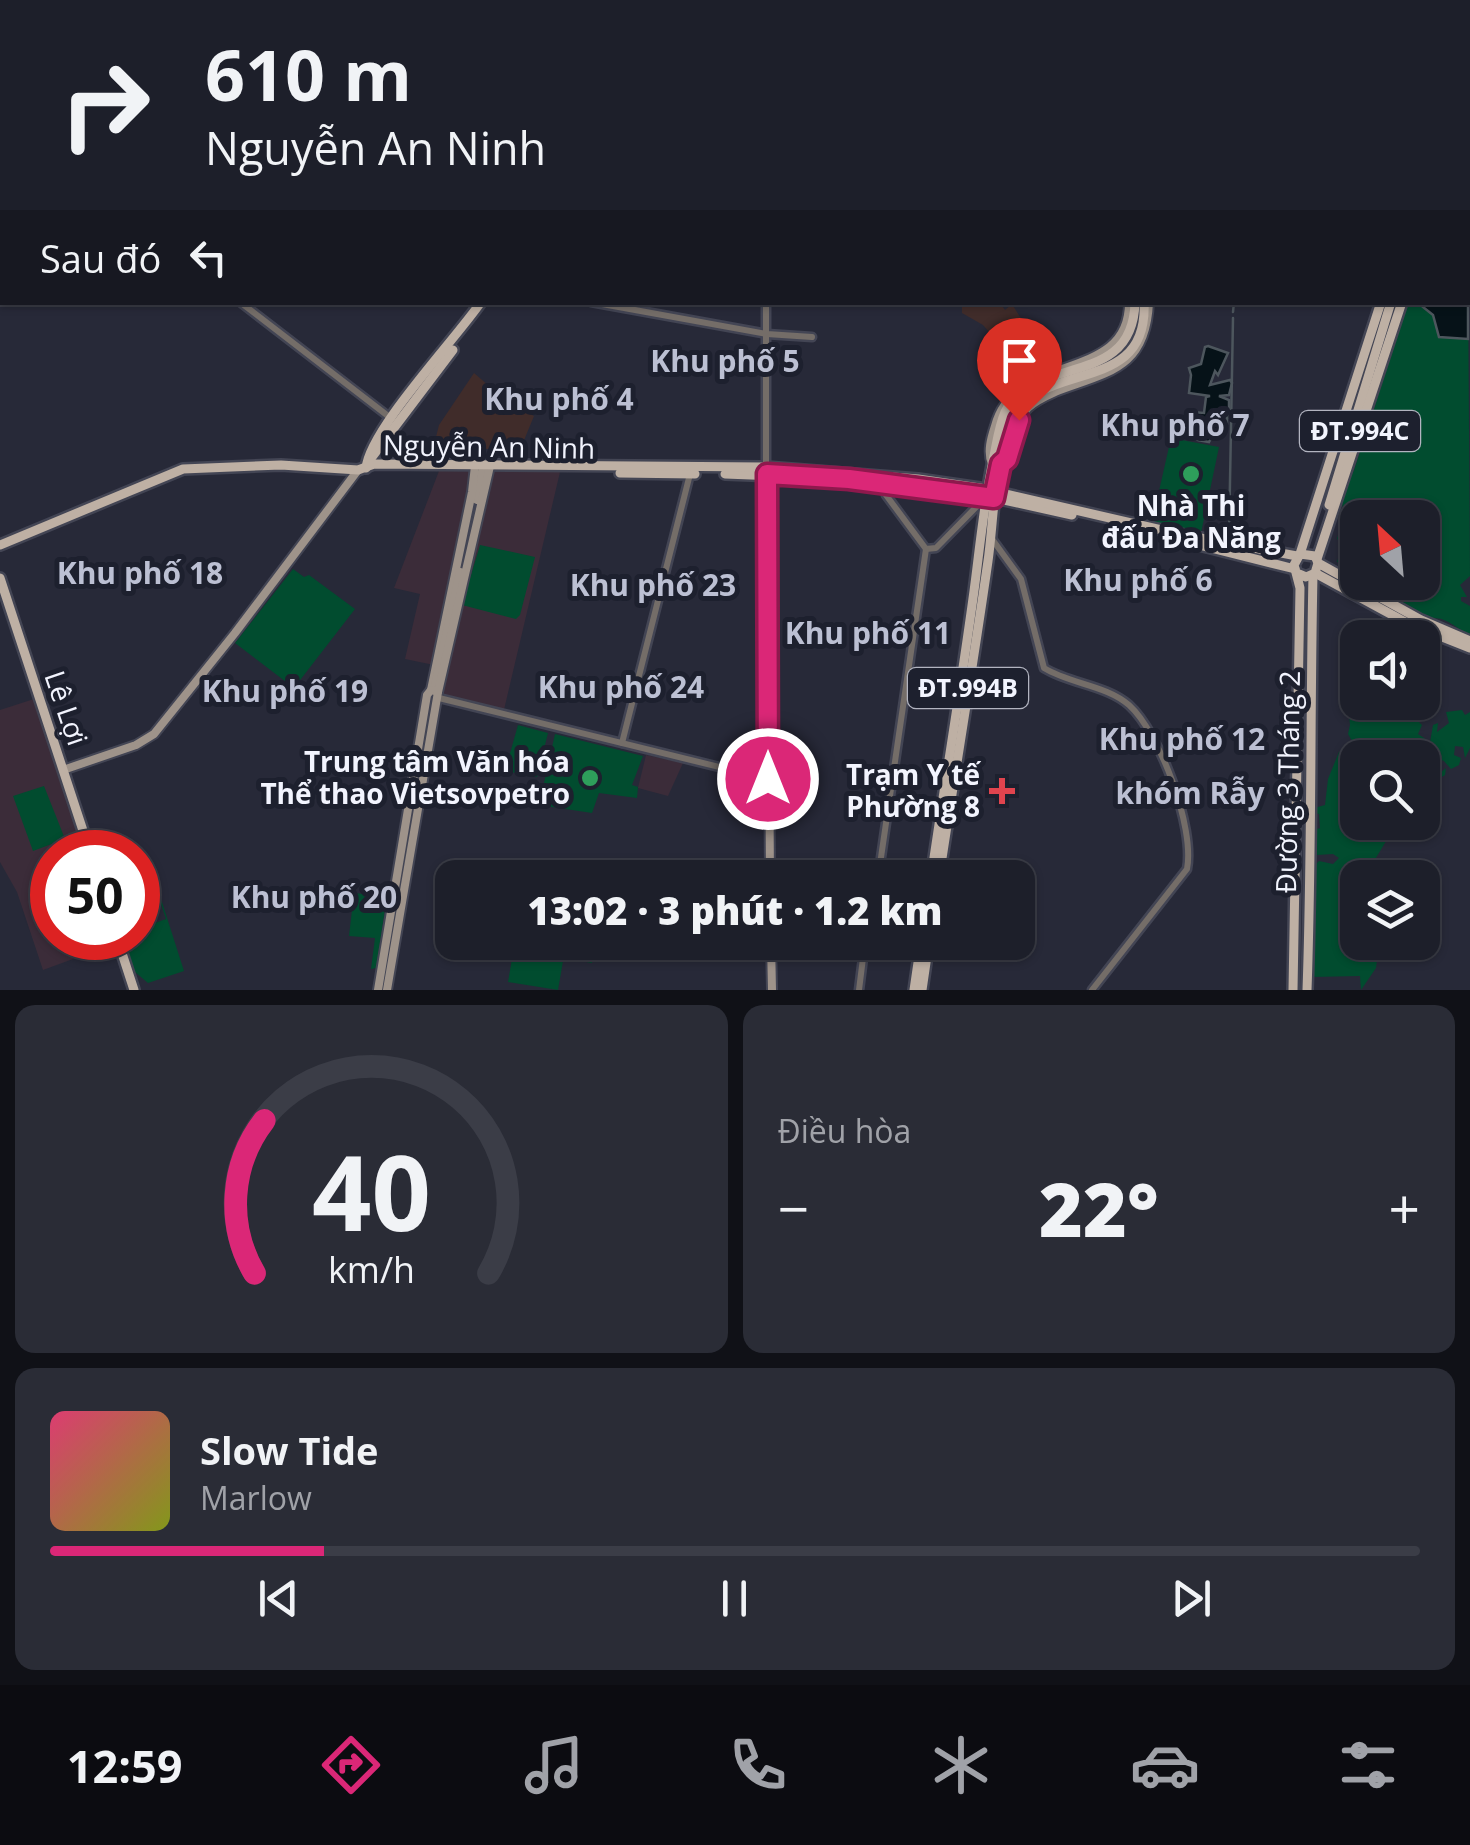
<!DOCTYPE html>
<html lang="vi">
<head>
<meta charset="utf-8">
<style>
	body { margin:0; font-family:"Open Sans",sans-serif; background:#2a2c36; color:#f1f3f6; height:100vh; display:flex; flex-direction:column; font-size:38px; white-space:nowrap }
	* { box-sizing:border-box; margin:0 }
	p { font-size:32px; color:#a0a2a8 }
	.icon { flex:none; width:55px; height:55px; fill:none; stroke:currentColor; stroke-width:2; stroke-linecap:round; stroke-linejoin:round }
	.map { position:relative; height:990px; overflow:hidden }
	.sheet { display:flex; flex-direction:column; gap:15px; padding:15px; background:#101117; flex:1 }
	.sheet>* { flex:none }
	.top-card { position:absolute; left:0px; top:0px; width:1470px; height:305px; box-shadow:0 2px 8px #0004,0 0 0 2px #3b3d47; background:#1d1f2a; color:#f1f3f6; overflow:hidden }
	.needle { width:65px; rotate:334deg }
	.fabs { position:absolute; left:1340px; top:500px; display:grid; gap:20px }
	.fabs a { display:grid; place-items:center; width:100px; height:100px; border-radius:20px; background:#1d1f2a; box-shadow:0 2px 8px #0004,0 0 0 2px #3b3d47; font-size:50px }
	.speed { position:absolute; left:30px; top:830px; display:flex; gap:20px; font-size:50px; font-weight:700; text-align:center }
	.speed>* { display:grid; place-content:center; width:130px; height:130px; border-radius:50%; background:#1d1f2a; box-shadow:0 2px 8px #0004,0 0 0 2px #3b3d47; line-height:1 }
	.speed .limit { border:15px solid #d22; background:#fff; color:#111 }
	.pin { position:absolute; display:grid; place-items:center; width:85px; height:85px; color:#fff; margin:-102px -42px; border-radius:50% 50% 50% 0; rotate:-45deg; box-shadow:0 0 10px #0007 }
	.pin .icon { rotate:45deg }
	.me { position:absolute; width:110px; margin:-55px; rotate:0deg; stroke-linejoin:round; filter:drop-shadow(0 0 8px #0008) }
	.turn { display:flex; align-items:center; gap:35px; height:210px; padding:0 40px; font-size:45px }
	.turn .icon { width:130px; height:130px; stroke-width:2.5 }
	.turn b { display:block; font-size:70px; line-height:85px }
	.then { display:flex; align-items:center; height:95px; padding:0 40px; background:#0003; gap:20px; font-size:38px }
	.big { font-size:75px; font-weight:800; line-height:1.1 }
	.sheet .card { flex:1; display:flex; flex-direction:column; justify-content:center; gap:15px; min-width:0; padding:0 35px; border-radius:20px; background:#2a2c36 }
	.sheet .dial { align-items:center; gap:0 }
	.dial svg { height:260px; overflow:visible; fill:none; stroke:#3b3d47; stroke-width:7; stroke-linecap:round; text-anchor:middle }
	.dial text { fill:#f1f3f6; stroke:none }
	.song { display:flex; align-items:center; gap:30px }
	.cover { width:120px; height:120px; border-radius:15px; background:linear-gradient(135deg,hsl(340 70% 55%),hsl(70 70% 35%)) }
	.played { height:10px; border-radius:5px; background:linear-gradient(90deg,#db2777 20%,#3b3d47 20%) }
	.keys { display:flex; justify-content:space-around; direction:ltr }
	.heat { display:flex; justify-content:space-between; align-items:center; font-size:55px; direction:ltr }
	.sheet .tiles { flex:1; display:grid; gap:15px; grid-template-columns:1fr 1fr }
	.card:last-child { grid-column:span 2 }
	.trip { position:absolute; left:435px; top:860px; width:600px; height:100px; border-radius:20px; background:#1d1f2a; box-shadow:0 2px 8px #0004,0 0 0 2px #3b3d47; font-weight:800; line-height:100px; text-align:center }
	.tabs { display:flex; height:160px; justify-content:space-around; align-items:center; background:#0c0c11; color:#a0a2a8 }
	.tabs .icon { width:70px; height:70px }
	.tabs .active { color:#db2777 }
	.tabs b { font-size:45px; color:#f1f3f6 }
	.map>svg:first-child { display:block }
	.commercial { fill:#3b2c39 }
	.industrial { fill:#402c2a }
	.green { fill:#014c2f }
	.water { fill:#061218; stroke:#4d565d; stroke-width:2.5 }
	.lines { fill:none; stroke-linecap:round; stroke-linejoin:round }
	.stream { stroke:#4d565d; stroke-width:2.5 }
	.runway { stroke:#747684; stroke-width:22 }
	.tertiary-casing { stroke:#434554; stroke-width:11 }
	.secondary-casing { stroke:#434554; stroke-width:12 }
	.primary-casing { stroke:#434554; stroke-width:14 }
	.tertiary { stroke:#746d68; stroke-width:6 }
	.secondary { stroke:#9e938a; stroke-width:8 }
	.primary { stroke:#beb0a4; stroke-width:9 }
	.route-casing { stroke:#8e194d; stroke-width:25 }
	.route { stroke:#db2777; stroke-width:18 }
	.leisure-dot { fill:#2e9e5b; stroke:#1d202e; stroke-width:4 }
	.health-dot { fill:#e0444e; stroke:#1d202e; stroke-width:4 }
	.labels { text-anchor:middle; stroke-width:10; stroke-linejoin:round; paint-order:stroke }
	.shield { fill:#1d202e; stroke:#b2b4c0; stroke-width:2.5 }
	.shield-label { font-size:25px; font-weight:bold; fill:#f2f4fe }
	.street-label { font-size:28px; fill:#f2f4fe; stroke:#1d202e }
	.poi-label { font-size:28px; font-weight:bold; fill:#f2f4fe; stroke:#1d202e; text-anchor:end }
	.neighbourhood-label { font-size:30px; font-weight:bold; fill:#bcc0d3; stroke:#1d202e }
</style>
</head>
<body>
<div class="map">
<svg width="1470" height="990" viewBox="0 0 1470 990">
	<rect width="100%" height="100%" fill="#272938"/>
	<g class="commercial">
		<polygon points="439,471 560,472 503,714 439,698 434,665 405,659 420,594 394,588"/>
		<polygon points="34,699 85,852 52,852 52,938 80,938 72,942 73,959 43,970 17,892 0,862 0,710"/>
		<polygon points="646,755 683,763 668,796 638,788"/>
	</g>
	<g class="industrial">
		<polygon points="962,303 1000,303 1005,310 1012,304 1020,317 1050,340 1064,364 1028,376 983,325 962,313"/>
		<polygon points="474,373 503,398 534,416 520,450 458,448 456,452 432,453 439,425"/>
	</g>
	<g class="green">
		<path d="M 1468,282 L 1470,576 L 1460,585 L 1467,597 L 1461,597 L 1461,601 L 1470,606 L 1470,635 C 1456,629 1443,613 1429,620 L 1364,586 L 1366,583 L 1422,582 L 1422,518 L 1358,518 L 1357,565 L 1337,562 L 1343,542 L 1337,539 L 1343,517 L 1342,497 L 1354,470 L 1397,338 L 1406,303 L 1468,302 Z"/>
		<polygon points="1171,438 1219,447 1201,533 1152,522"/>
		<polygon points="480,545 535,557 520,615 516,619 462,605"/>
		<polygon points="293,569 304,577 309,575 355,609 294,688 235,643"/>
		<path d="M 1357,652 L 1358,702 L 1410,703 L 1413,705 L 1411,714 L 1422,725 L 1418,734 L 1427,740 L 1423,751 L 1414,749 L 1413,756 L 1418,757 L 1358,758 L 1358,822 L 1397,823 C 1389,836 1382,848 1374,861 L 1381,877 L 1358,878 L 1358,942 L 1381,943 L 1384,948 L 1378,952 L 1376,968 L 1361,990 L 1360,976 L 1311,977 L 1315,865 L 1319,861 L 1333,864 L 1339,858 L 1333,854 L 1317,855 L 1314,830 L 1320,828 L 1319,814 L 1314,813 L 1314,808 L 1325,805 L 1328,779 L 1339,752 L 1362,743 L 1352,741 L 1348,734 L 1350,725 L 1347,693 L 1350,673 L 1341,668 L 1348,654 Z"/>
		<polygon points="1462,710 1465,715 1470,712 1470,748 1465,758 1463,747 1455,746 1454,755 1461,758 1459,765 1451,769 1443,760 1430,773 1434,778 1446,768 1445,775 1423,789 1422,758 1419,757 1429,748 1433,725 1438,723 1437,732 1449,723 1446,712"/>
		<polygon points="518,725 548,733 537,777 505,771"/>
		<polygon points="555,734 643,756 632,785 638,787 637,798 599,793 592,813 539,805"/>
		<polygon points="44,786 65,839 33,851 13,796"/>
		<polygon points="381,889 388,890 376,968 371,969 375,938 349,936 354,893 380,896"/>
		<polygon points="161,899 184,971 148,983 135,972 129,956 125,957 124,942 117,942 115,938 138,938 143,927 166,919 160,901 138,909"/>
		<polygon points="519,943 595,943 591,955 592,963 518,950"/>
		<polygon points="513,953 563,961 558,990 508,982"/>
	</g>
	<g class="water">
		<polygon points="1468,294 1468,339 1439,337 1433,315 1418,303 1468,302"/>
		<polygon points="1208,346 1228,353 1218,375 1215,371 1210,385 1230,380 1232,383 1229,395 1219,396 1229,400 1229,418 1209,414 1227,419 1227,424 1215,431 1209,442 1198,440 1188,430 1192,412 1204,413 1206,397 1210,396 1189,393 1191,375 1189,368 1201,364 1205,347"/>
	</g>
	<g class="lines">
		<g class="stream">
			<polyline points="1438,2 1439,0"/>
			<polyline points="1233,312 1234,302"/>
			<polyline points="1229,537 1233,318"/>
		</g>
		<polyline class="runway" points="916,0 918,2"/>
		<defs>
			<g id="tertiary">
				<polyline points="357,0 361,2"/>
				<polyline points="392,0 392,2"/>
				<polyline points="313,2 315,0"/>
				<polyline points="240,302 392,419"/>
				<polyline points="591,302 767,334 812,337"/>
				<polyline points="766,302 766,467"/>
				<polyline points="886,478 886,495 926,549"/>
				<path d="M 992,539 L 1021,579 L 1044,668 C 1070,684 1106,685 1129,705 C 1160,733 1195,828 1187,869 L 1092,990"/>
				<polyline points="926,549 936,548 984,499"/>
				<polyline points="439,698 768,779"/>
				<polyline points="622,743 690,474"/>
				<polyline points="878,878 926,549"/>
				<polyline points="859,990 865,942"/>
			</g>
			<g id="secondary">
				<polyline points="1043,0 1044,2"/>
				<polyline points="1059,2 1059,0"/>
				<path d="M 992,464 C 987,452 991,438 995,426 C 1015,350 1130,384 1129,302"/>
				<path d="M 1001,464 C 1015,453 1012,424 1028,408 C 1035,401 1046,396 1055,392 C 1107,372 1146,370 1149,302"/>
				<polyline points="767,472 770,878"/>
				<polyline points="477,500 483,466"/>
				<polyline points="431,690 472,492 475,466"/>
				<polyline points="434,690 460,572"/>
				<polyline points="63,770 136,745 154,734 235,633 358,470"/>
				<polyline points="771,942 772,990"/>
				<polyline points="378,990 427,695 431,690 438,692"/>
				<polyline points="387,990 438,692 490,466"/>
			</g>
			<g id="primary">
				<polyline points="529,2 529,0"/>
				<polyline points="537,2 537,0"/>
				<polyline points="1065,2 1065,0"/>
				<polyline points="1074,2 1074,0"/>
				<polyline points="1468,20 1470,11"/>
				<polyline points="1468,35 1470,27"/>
				<polyline points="1468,53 1470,44"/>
				<polyline points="1468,80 1470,73"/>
				<polyline points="369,461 453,350"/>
				<path d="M 366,468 C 370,429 455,340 481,302"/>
				<polyline points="620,473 695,474"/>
				<polyline points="725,474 805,477"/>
				<polyline points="890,484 986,496 1072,515"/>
				<polyline points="1329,505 1391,302"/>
				<polyline points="1179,540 1295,569"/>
				<polyline points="0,545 183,469 281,465 358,470 374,464 766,467 918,479 980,488 1179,534 1297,556"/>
				<polyline points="1300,554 1381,302"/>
				<polyline points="1317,559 1402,302"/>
				<polyline points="1318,563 1421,620 1470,641"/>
				<polyline points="1315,573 1407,623 1470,648"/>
				<polyline points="0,578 90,852"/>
				<path d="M 931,878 C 945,782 961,687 974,591 C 980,546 984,501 994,456 C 997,441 999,426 1005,412 C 1034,353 1133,390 1135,302"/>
				<path d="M 939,878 C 955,772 973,666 988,561 C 994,520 994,454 1013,418 C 1043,359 1149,396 1144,302"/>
				<polyline points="117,938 134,990"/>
				<polyline points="914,990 921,942"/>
				<polyline points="922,990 929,942"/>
				<polyline points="1293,990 1300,588 1294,565 1300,554 1315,556 1318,563 1315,573 1306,577 1299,574"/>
				<path d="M 1307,990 C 1312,852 1310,713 1313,575"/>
			</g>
		</defs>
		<use href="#tertiary" class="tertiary-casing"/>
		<use href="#secondary" class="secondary-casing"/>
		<use href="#primary" class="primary-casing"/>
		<use href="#tertiary" class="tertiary"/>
		<use href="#secondary" class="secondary"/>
		<use href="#primary" class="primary"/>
	</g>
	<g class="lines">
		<defs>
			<polyline id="route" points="768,779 767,474 849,479 994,498 1001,464 1007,459 1019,420"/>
		</defs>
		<use href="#route" class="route-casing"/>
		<use href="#route" class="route"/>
	</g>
	<g class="leisure-dot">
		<circle cx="1191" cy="474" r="10"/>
		<circle cx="590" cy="778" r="10"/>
	</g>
	<path class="health-dot" d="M997 776h10v10h10v10h-10v10h-10v-10h-10v-10h10z"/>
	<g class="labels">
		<g class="shield">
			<rect x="1300" y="411" width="120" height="40" rx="8"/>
			<rect x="908" y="668" width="120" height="40" rx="8"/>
		</g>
		<g class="shield-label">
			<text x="1360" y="440">ĐT.994C</text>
			<text x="968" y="697">ĐT.994B</text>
		</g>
		<g class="street-label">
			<text transform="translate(489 447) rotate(1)" y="10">Nguyễn An Ninh</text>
			<text transform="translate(66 708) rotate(71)" y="10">Lê Lợi</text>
			<text transform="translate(1288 782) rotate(-89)" y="10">Đường 3 Tháng 2</text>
		</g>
		<g class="poi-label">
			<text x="1191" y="516" text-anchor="middle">Nhà Thi<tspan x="1191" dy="32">đấu Đa Năng</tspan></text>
			<text x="570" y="772">Trung tâm Văn hóa<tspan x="570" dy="32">Thể thao Vietsovpetro</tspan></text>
			<text x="980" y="785">Trạm Y tế<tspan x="980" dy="32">Phường 8</tspan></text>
		</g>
		<g class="neighbourhood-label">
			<text x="725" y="372">Khu phố 5</text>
			<text x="559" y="410">Khu phố 4</text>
			<text x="1175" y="436">Khu phố 7</text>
			<text x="140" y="584">Khu phố 18</text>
			<text x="1138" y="591">Khu phố 6</text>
			<text x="653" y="596">Khu phố 23</text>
			<text x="868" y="644">Khu phố 11</text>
			<text x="621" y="698">Khu phố 24</text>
			<text x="285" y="702">Khu phố 19</text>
			<text x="1182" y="750">Khu phố 12</text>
			<text x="1190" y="804">khóm Rẫy</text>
			<text x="314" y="908">Khu phố 20</text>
		</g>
	</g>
</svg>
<div class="fabs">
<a><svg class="needle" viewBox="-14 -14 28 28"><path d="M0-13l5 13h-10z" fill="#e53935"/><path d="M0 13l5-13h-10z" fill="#a0a2a8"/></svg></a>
<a><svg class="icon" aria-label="sound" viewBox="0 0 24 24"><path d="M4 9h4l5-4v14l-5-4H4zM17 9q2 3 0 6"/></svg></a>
<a><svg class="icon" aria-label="search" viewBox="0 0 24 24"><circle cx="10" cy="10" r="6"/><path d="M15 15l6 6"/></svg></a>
<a><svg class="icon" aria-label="layers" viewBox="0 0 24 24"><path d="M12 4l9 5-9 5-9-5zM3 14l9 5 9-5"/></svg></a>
</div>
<div class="speed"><div class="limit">50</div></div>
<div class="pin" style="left:1019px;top:420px;background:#d93025"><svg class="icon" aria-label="arrive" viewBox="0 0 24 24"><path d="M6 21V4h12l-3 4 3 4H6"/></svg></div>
<svg class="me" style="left:768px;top:779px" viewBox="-20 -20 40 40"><circle r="17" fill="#db2777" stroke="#fff" stroke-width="3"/><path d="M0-11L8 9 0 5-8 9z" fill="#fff"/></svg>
<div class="trip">13:02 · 3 phút · 1.2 km</div>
<div class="top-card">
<div class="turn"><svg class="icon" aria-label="right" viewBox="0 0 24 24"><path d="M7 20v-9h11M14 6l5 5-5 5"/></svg><div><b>610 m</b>Nguyễn An Ninh</div></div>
<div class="then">Sau đó<svg class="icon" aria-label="left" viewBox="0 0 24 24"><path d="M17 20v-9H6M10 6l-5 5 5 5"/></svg></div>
</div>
</div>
<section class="sheet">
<div class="tiles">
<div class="card dial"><svg viewBox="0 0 100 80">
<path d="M14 69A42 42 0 1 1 86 69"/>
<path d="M14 69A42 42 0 0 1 17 22" stroke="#db2777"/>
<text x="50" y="56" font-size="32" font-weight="700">40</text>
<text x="50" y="72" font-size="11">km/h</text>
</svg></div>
<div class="card"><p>Điều hòa</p>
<div class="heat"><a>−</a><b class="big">22°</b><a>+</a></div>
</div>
<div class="card">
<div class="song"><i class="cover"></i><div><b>Slow Tide</b><p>Marlow</p></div></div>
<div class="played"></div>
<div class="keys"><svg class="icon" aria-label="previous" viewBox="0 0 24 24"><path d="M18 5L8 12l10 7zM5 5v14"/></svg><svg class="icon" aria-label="pause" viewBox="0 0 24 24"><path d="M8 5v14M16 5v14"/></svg><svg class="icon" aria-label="next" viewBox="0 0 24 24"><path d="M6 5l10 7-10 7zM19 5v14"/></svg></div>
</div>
</div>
</section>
<nav class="tabs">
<b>12:59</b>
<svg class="icon active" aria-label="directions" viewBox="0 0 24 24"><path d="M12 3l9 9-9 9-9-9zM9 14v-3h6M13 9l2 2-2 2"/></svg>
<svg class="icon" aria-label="music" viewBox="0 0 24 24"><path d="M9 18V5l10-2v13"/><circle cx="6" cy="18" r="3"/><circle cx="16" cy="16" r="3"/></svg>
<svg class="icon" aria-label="phone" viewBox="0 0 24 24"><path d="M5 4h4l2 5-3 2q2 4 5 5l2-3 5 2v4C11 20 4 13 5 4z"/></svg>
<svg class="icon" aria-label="climate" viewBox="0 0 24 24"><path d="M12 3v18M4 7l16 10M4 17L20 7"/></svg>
<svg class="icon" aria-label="car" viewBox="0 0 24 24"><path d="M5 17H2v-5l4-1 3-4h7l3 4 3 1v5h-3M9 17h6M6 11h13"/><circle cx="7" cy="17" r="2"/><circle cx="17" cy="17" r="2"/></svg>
<svg class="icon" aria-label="filters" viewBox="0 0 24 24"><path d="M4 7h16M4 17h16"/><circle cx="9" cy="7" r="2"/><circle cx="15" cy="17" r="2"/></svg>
</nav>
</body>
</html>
